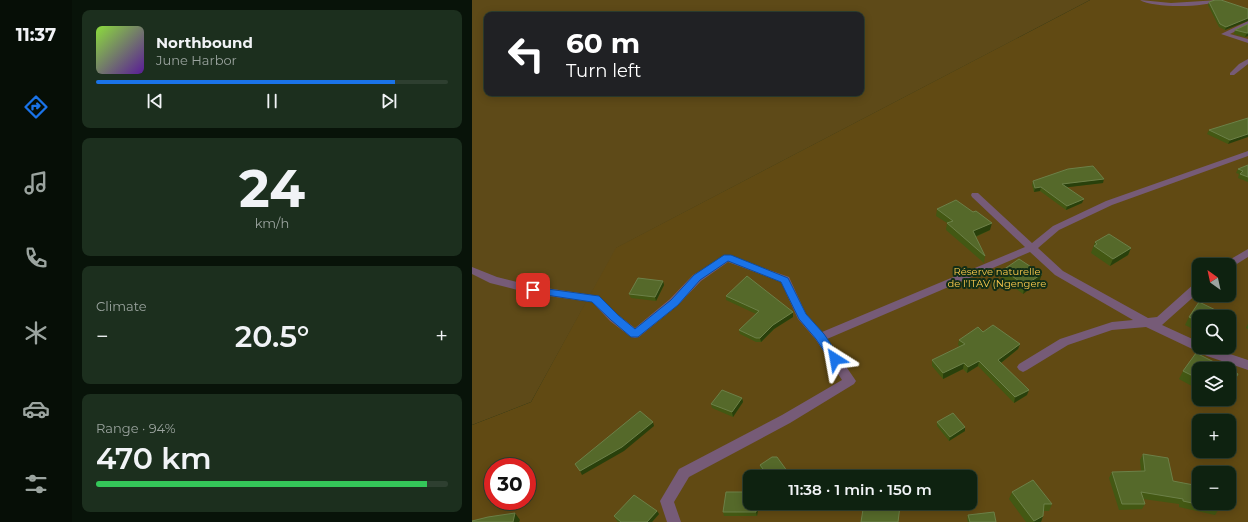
<!DOCTYPE html>
<html lang="en">
<head>
<meta charset="utf-8">
<style>
	body { margin:0; font-family:Montserrat,sans-serif; background:#1c2f1e; color:#f1f3f6; height:100vh; display:flex; flex-direction:column; font-size:15px; white-space:nowrap }
	* { box-sizing:border-box; margin:0 }
	p { font-size:13px; color:#9ba49f }
	.icon { flex:none; width:22px; height:22px; fill:none; stroke:currentColor; stroke-width:2; stroke-linecap:round; stroke-linejoin:round }
	.map { position:relative; flex:1; overflow:hidden }
	.panel { display:flex; flex-direction:column; gap:10px; padding:10px; background:#081309; width:400px }
	.panel>* { flex:none }
	.guide { position:absolute; left:12px; top:12px; width:380px; height:84px; border-radius:8px; box-shadow:0 2px 10px #0003,0 0 0 1px #2e3f30; background:#202124; color:#fff; overflow:hidden }
	.needle { width:26px; rotate:327deg }
	.controls { position:absolute; left:720px; top:258px; display:grid; gap:8px }
	.controls a { display:grid; place-items:center; width:44px; height:44px; border-radius:8px; background:#0e2210; box-shadow:0 2px 10px #0003,0 0 0 1px #2e3f30; font-size:20px }
	.speed { position:absolute; left:12px; top:458px; display:flex; gap:8px; font-size:20px; font-weight:700; text-align:center }
	.speed>* { display:grid; place-content:center; width:52px; height:52px; border-radius:50%; background:#0e2210; box-shadow:0 2px 10px #0003,0 0 0 1px #2e3f30; line-height:1 }
	.speed .limit { border:6px solid #d22; background:#fff; color:#111 }
	.pin { position:absolute; display:grid; place-items:center; width:34px; height:34px; color:#fff; margin:-17px; border-radius:8px; box-shadow:0 2px 6px #0006 }
	.me { position:absolute; width:44px; margin:-22px; rotate:326deg; stroke-linejoin:round; filter:drop-shadow(0 0 3px #0008) }
	.turn { display:flex; align-items:center; gap:14px; height:84px; padding:0 16px; font-size:18px }
	.turn .icon { width:52px; height:52px; stroke-width:2.5 }
	.turn b { display:block; font-size:28px; line-height:34px }
	.big { font-size:30px; font-weight:600; line-height:1.1 }
	.panel .tile { flex:1; display:flex; flex-direction:column; justify-content:center; gap:6px; min-width:0; padding:0 14px; border-radius:8px; background:#1c2f1e }
	.panel .dial { align-items:center; gap:0 }
	.dial b { font-size:52px; line-height:1 }
	.song { display:flex; align-items:center; gap:12px }
	.cover { width:48px; height:48px; border-radius:6px; background:linear-gradient(135deg,hsl(90 70% 55%),hsl(270 70% 35%)) }
	.played { height:4px; border-radius:2px; background:linear-gradient(90deg,#1a73e8 85%,#2e3f30 85%) }
	.keys { display:flex; justify-content:space-around; direction:ltr }
	.heat { display:flex; justify-content:space-between; align-items:center; font-size:22px; direction:ltr }
	.charge { height:6px; border-radius:3px; background:linear-gradient(90deg,#34c759 94%,#2e3f30 0) }
	.trip { position:absolute; left:271px; top:470px; width:234px; height:40px; border-radius:8px; background:#0e2210; box-shadow:0 2px 10px #0003,0 0 0 1px #2e3f30; font-weight:600; line-height:40px; text-align:center }
	main { display:flex; flex:1; min-height:0 }
	.tab-bar { display:flex; flex-direction:column; width:72px; justify-content:space-around; align-items:center; background:#060e06; color:#9ba49f }
	.tab-bar .icon { width:28px; height:28px }
	.tab-bar .selected { color:#1a73e8 }
	.tab-bar b { font-size:18px; color:#f1f3f6 }
	.map>svg:first-child { display:block }
	.green { fill:#614a13; fill-rule:evenodd }
	.forest { fill:#5e4a18; fill-rule:evenodd }
	.lines { fill:none; stroke-linecap:round; stroke-linejoin:round }
	.minor { fill:#765b77; fill-rule:evenodd }
	.wall { fill:#435813 }
	.shaded-wall { fill:#29400b }
	.building { fill:#55692a; stroke:#6c8048 }
	.route { fill:#1a73e8; stroke:#114b97 }
	.labels { text-anchor:middle; stroke-width:4; stroke-linejoin:round; paint-order:stroke }
	.park-label { font-size:10px; fill:#ffcc4f; stroke:#132e16 }
</style>
</head>
<body>
<main>
<nav class="tab-bar">
<b>11:37</b>
<svg class="icon selected" aria-label="directions" viewBox="0 0 24 24"><path d="M12 3l9 9-9 9-9-9zM9 14v-3h6M13 9l2 2-2 2"/></svg>
<svg class="icon" aria-label="music" viewBox="0 0 24 24"><path d="M9 18V5l10-2v13"/><circle cx="6" cy="18" r="3"/><circle cx="16" cy="16" r="3"/></svg>
<svg class="icon" aria-label="phone" viewBox="0 0 24 24"><path d="M5 4h4l2 5-3 2q2 4 5 5l2-3 5 2v4C11 20 4 13 5 4z"/></svg>
<svg class="icon" aria-label="climate" viewBox="0 0 24 24"><path d="M12 3v18M4 7l16 10M4 17L20 7"/></svg>
<svg class="icon" aria-label="car" viewBox="0 0 24 24"><path d="M5 17H2v-5l4-1 3-4h7l3 4 3 1v5h-3M9 17h6M6 11h13"/><circle cx="7" cy="17" r="2"/><circle cx="17" cy="17" r="2"/></svg>
<svg class="icon" aria-label="filters" viewBox="0 0 24 24"><path d="M4 7h16M4 17h16"/><circle cx="9" cy="7" r="2"/><circle cx="15" cy="17" r="2"/></svg>
</nav>
<section class="panel">
<div class="tile">
<div class="song"><i class="cover"></i><div><b>Northbound</b><p>June Harbor</p></div></div>
<div class="played"></div>
<div class="keys"><svg class="icon" aria-label="previous" viewBox="0 0 24 24"><path d="M18 5L8 12l10 7zM5 5v14"/></svg><svg class="icon" aria-label="pause" viewBox="0 0 24 24"><path d="M8 5v14M16 5v14"/></svg><svg class="icon" aria-label="next" viewBox="0 0 24 24"><path d="M6 5l10 7-10 7zM19 5v14"/></svg></div>
</div>
<div class="tile dial"><b>24</b><p>km/h</p></div>
<div class="tile"><p>Climate</p>
<div class="heat"><a>−</a><b class="big">20.5°</b><a>+</a></div>
</div>
<div class="tile"><p>Range · 94%</p><b class="big">470 km</b><div class="charge"></div></div>
</section>
<div class="map">
<svg width="776" height="522" viewBox="0 0 776 522">
	<rect width="100%" height="100%" fill="#132e16"/>
	<path class="green" d="M 618,0 L 776,0 L 776,522 L 0,522 L 0,425 L 59,402 L 143,248 ZM 727,265 L 757,265 L 757,295 L 727,295 ZM 727,317 L 757,317 L 757,347 L 727,347 ZM 727,369 L 757,369 L 757,399 L 727,399 ZM 727,421 L 757,421 L 757,451 L 727,451 ZM 21,467 L 55,467 L 55,501 L 21,501 ZM 727,473 L 757,473 L 757,503 L 727,503 ZM 278,477 L 498,477 L 498,503 L 278,503 Z"/>
	<path class="forest" d="M 0,0 L 618,0 L 144,248 L 59,402 L 0,425 ZM 15,15 L 389,15 L 389,93 L 15,93 Z"/>
	<g class="lines">
		<g class="minor">
			<path d="M 668,0 L 699,3 L 747,0 C 734,8 681,8 668,0 Z"/>
			<polygon points="776,21 776,25 758,34 776,39 776,43 749,34"/>
			<polygon points="776,59 776,64 762,75 758,75 758,73 767,64"/>
			<polygon points="776,151 776,156 640,205 587,230 566,248 591,271 676,318 685,317 723,283 727,282 727,292 690,325 727,342 727,347 737,347 776,360 776,370 735,356 674,327 640,330 596,345 555,370 551,372 547,370 545,367 547,364 588,339 640,322 661,320 583,275 558,252 355,339 382,378 384,381 382,384 318,423 217,477 202,502 209,522 195,522 188,501 207,469 310,415 370,380 344,340 326,319 309,282 256,262 229,281 206,305 167,337 163,338 159,337 138,321 120,302 61,294 18,283 0,274 0,267 25,277 61,286 127,296 146,315 163,328 198,299 221,275 255,255 317,277 334,314 350,332 553,247 500,197 499,195 500,193 506,193 560,243 581,226 634,201"/>
			<polygon points="776,249 776,257 760,267 757,268 757,265 751,265 752,263"/>
		</g>
	</g>
	<g class="wall">
		<polygon points="737,2 776,9 753,30 747,27 736,5"/>
		<polygon points="776,24 776,36 773,37 762,34 763,30"/>
		<polygon points="776,118 756,144 735,134 737,130"/>
		<polygon points="776,165 776,182 766,178 767,174 764,173 766,169"/>
		<polygon points="561,181 631,183 595,187 610,203 594,210 568,191 562,192 560,185"/>
		<polygon points="465,209 518,230 504,237 513,256 512,263 474,230 475,223 464,216"/>
		<polygon points="623,242 659,248 656,255 638,266 619,253"/>
		<polygon points="531,270 567,282 551,294 530,278"/>
		<polygon points="191,281 192,285 184,301 159,298 157,294"/>
		<polygon points="254,296 321,312 321,317 302,329 289,342 284,342 268,334 267,330 284,314 254,300"/>
		<polygon points="717,317 727,317 727,332 713,325"/>
		<polygon points="776,324 776,329 774,328"/>
		<polygon points="511,332 548,344 546,349 529,363 555,395 542,403 506,366 495,373 491,369 471,379 460,366 460,360 488,347 486,345 487,340"/>
		<polygon points="727,369 727,390 707,379 711,371"/>
		<polygon points="270,398 271,402 261,417 240,408 239,404"/>
		<polygon points="744,399 752,399 750,402"/>
		<polygon points="465,422 493,431 477,441 465,426"/>
		<polygon points="671,454 701,481 747,509 743,515 707,507 707,504 671,499 673,504 670,509 647,510 637,478 640,472 669,471 668,460"/>
		<polygon points="288,465 318,477 294,477 288,469"/>
		<polygon points="540,492 580,504 577,511 571,511 571,516 569,522 554,522 537,499"/>
		<polygon points="287,503 285,516 252,516 251,512"/>
		<polygon points="185,511 187,514 180,522 146,522 144,520 142,516"/>
		<polygon points="496,515 524,522 496,522 495,519"/>
	</g>
	<g class="shaded-wall">
		<polygon points="776,18 776,21 753,30 754,27"/>
		<polygon points="775,33 776,33 776,36 773,37"/>
		<polygon points="776,134 776,137 756,144 758,140"/>
		<polygon points="632,179 631,183 589,188 590,184"/>
		<polygon points="569,187 568,191 562,192 563,188"/>
		<polygon points="612,199 610,203 594,210 595,206"/>
		<polygon points="520,223 518,230 500,238 501,231"/>
		<polygon points="659,248 656,255 638,266 641,259"/>
		<polygon points="570,274 567,282 551,294 553,285"/>
		<polygon points="191,281 192,285 184,301 183,297"/>
		<polygon points="321,312 321,317 302,329 289,342 288,338 301,325"/>
		<polygon points="548,344 546,349 525,366 526,360"/>
		<polygon points="507,361 506,366 495,373 496,367"/>
		<polygon points="492,363 491,369 471,379 471,373"/>
		<polygon points="557,390 555,395 542,403 543,397"/>
		<polygon points="270,398 271,402 261,417 260,412"/>
		<polygon points="181,422 182,426 152,451 110,475 108,471"/>
		<polygon points="493,427 493,431 477,441 478,437"/>
		<polygon points="285,503 287,503 285,516 284,512"/>
		<polygon points="185,511 187,514 180,522 175,522"/>
		<polygon points="43,513 48,520 47,522 41,522"/>
		<polygon points="571,516 569,522 562,522 562,521"/>
	</g>
	<g class="building">
		<polygon points="743,0 749,0 776,9 776,18 754,27 748,24 737,2"/>
		<polygon points="776,24 776,33 775,33 763,30"/>
		<polygon points="776,118 776,134 758,140 737,130"/>
		<polygon points="776,165 776,177 768,174 771,171 766,169"/>
		<polygon points="621,166 632,179 590,184 612,199 595,206 569,187 563,188 561,181 596,169"/>
		<polygon points="484,200 501,212 504,211 520,223 501,231 513,256 475,223 481,221 465,209"/>
		<polygon points="637,234 659,248 641,259 622,246 625,244 623,242"/>
		<polygon points="547,259 570,274 553,285 531,270"/>
		<polygon points="275,276 321,312 301,325 288,338 284,338 267,330 287,311 254,296"/>
		<polygon points="166,278 191,281 183,297 157,294"/>
		<polygon points="727,302 758,317 757,319 757,317 727,317 727,322 717,317"/>
		<polygon points="521,325 548,344 526,360 557,390 543,397 507,361 496,367 492,363 471,373 460,360 493,344 487,340 506,327 511,332"/>
		<polygon points="724,353 756,369 727,369 727,379 711,371"/>
		<polygon points="757,369 766,374 757,390"/>
		<polygon points="250,390 270,398 260,412 239,404"/>
		<polygon points="168,411 181,422 150,447 108,471 103,464"/>
		<polygon points="481,413 493,427 478,437 465,422"/>
		<polygon points="671,454 696,458 701,481 727,486 727,503 746,503 747,509 711,501 711,499 669,492 673,504 650,504 640,472 673,471"/>
		<polygon points="300,457 305,457 318,475 315,477 297,477 288,465"/>
		<polygon points="561,480 580,504 572,504 571,516 562,521 540,492"/>
		<polygon points="254,492 278,492 278,503 285,503 284,512 251,512"/>
		<polygon points="162,495 185,511 175,522 149,522 142,516"/>
		<polygon points="392,503 406,503 428,506 426,522 389,522"/>
		<polygon points="522,512 524,522 498,522 496,515"/>
		<polygon points="43,513 41,522 0,522 0,521 16,517"/>
	</g>
	<polygon class="route" points="252,255 259,255 316,278 334,314 352,334 367,356 368,359 367,362 363,363 359,362 344,339 327,319 309,282 256,261 228,280 206,305 166,337 159,337 139,320 120,302 61,293 56,290 61,287 127,296 146,315 163,329 199,300 222,275"/>
	<g class="labels">
		<g class="park-label">
			<text x="525" y="275">Réserve naturelle<tspan x="525" dy="12">de l'ITAV (Ngengere</tspan></text>
		</g>
	</g>
</svg>
<div class="controls">
<a><svg class="needle" viewBox="-14 -14 28 28"><path d="M0-13l5 13h-10z" fill="#e53935"/><path d="M0 13l5-13h-10z" fill="#9ba49f"/></svg></a>
<a><svg class="icon" aria-label="search" viewBox="0 0 24 24"><circle cx="10" cy="10" r="6"/><path d="M15 15l6 6"/></svg></a>
<a><svg class="icon" aria-label="layers" viewBox="0 0 24 24"><path d="M12 4l9 5-9 5-9-5zM3 14l9 5 9-5"/></svg></a>
<a>+</a>
<a>−</a>
</div>
<div class="speed"><div class="limit">30</div></div>
<div class="pin" style="left:61px;top:290px;background:#d93025"><svg class="icon" aria-label="arrive" viewBox="0 0 24 24"><path d="M6 21V4h12l-3 4 3 4H6"/></svg></div>
<svg class="me" style="left:363px;top:359px" viewBox="-20 -20 40 40"><path d="M0-17L14 15 0 8-14 15z" fill="#1a73e8" stroke="#fff" stroke-width="4"/></svg>
<div class="trip">11:38 · 1 min · 150 m</div>
<div class="guide">
<div class="turn"><svg class="icon" aria-label="left" viewBox="0 0 24 24"><path d="M17 20v-9H6M10 6l-5 5 5 5"/></svg><div><b>60 m</b>Turn left</div></div>
</div>
</div>
</main>
</body>
</html>
